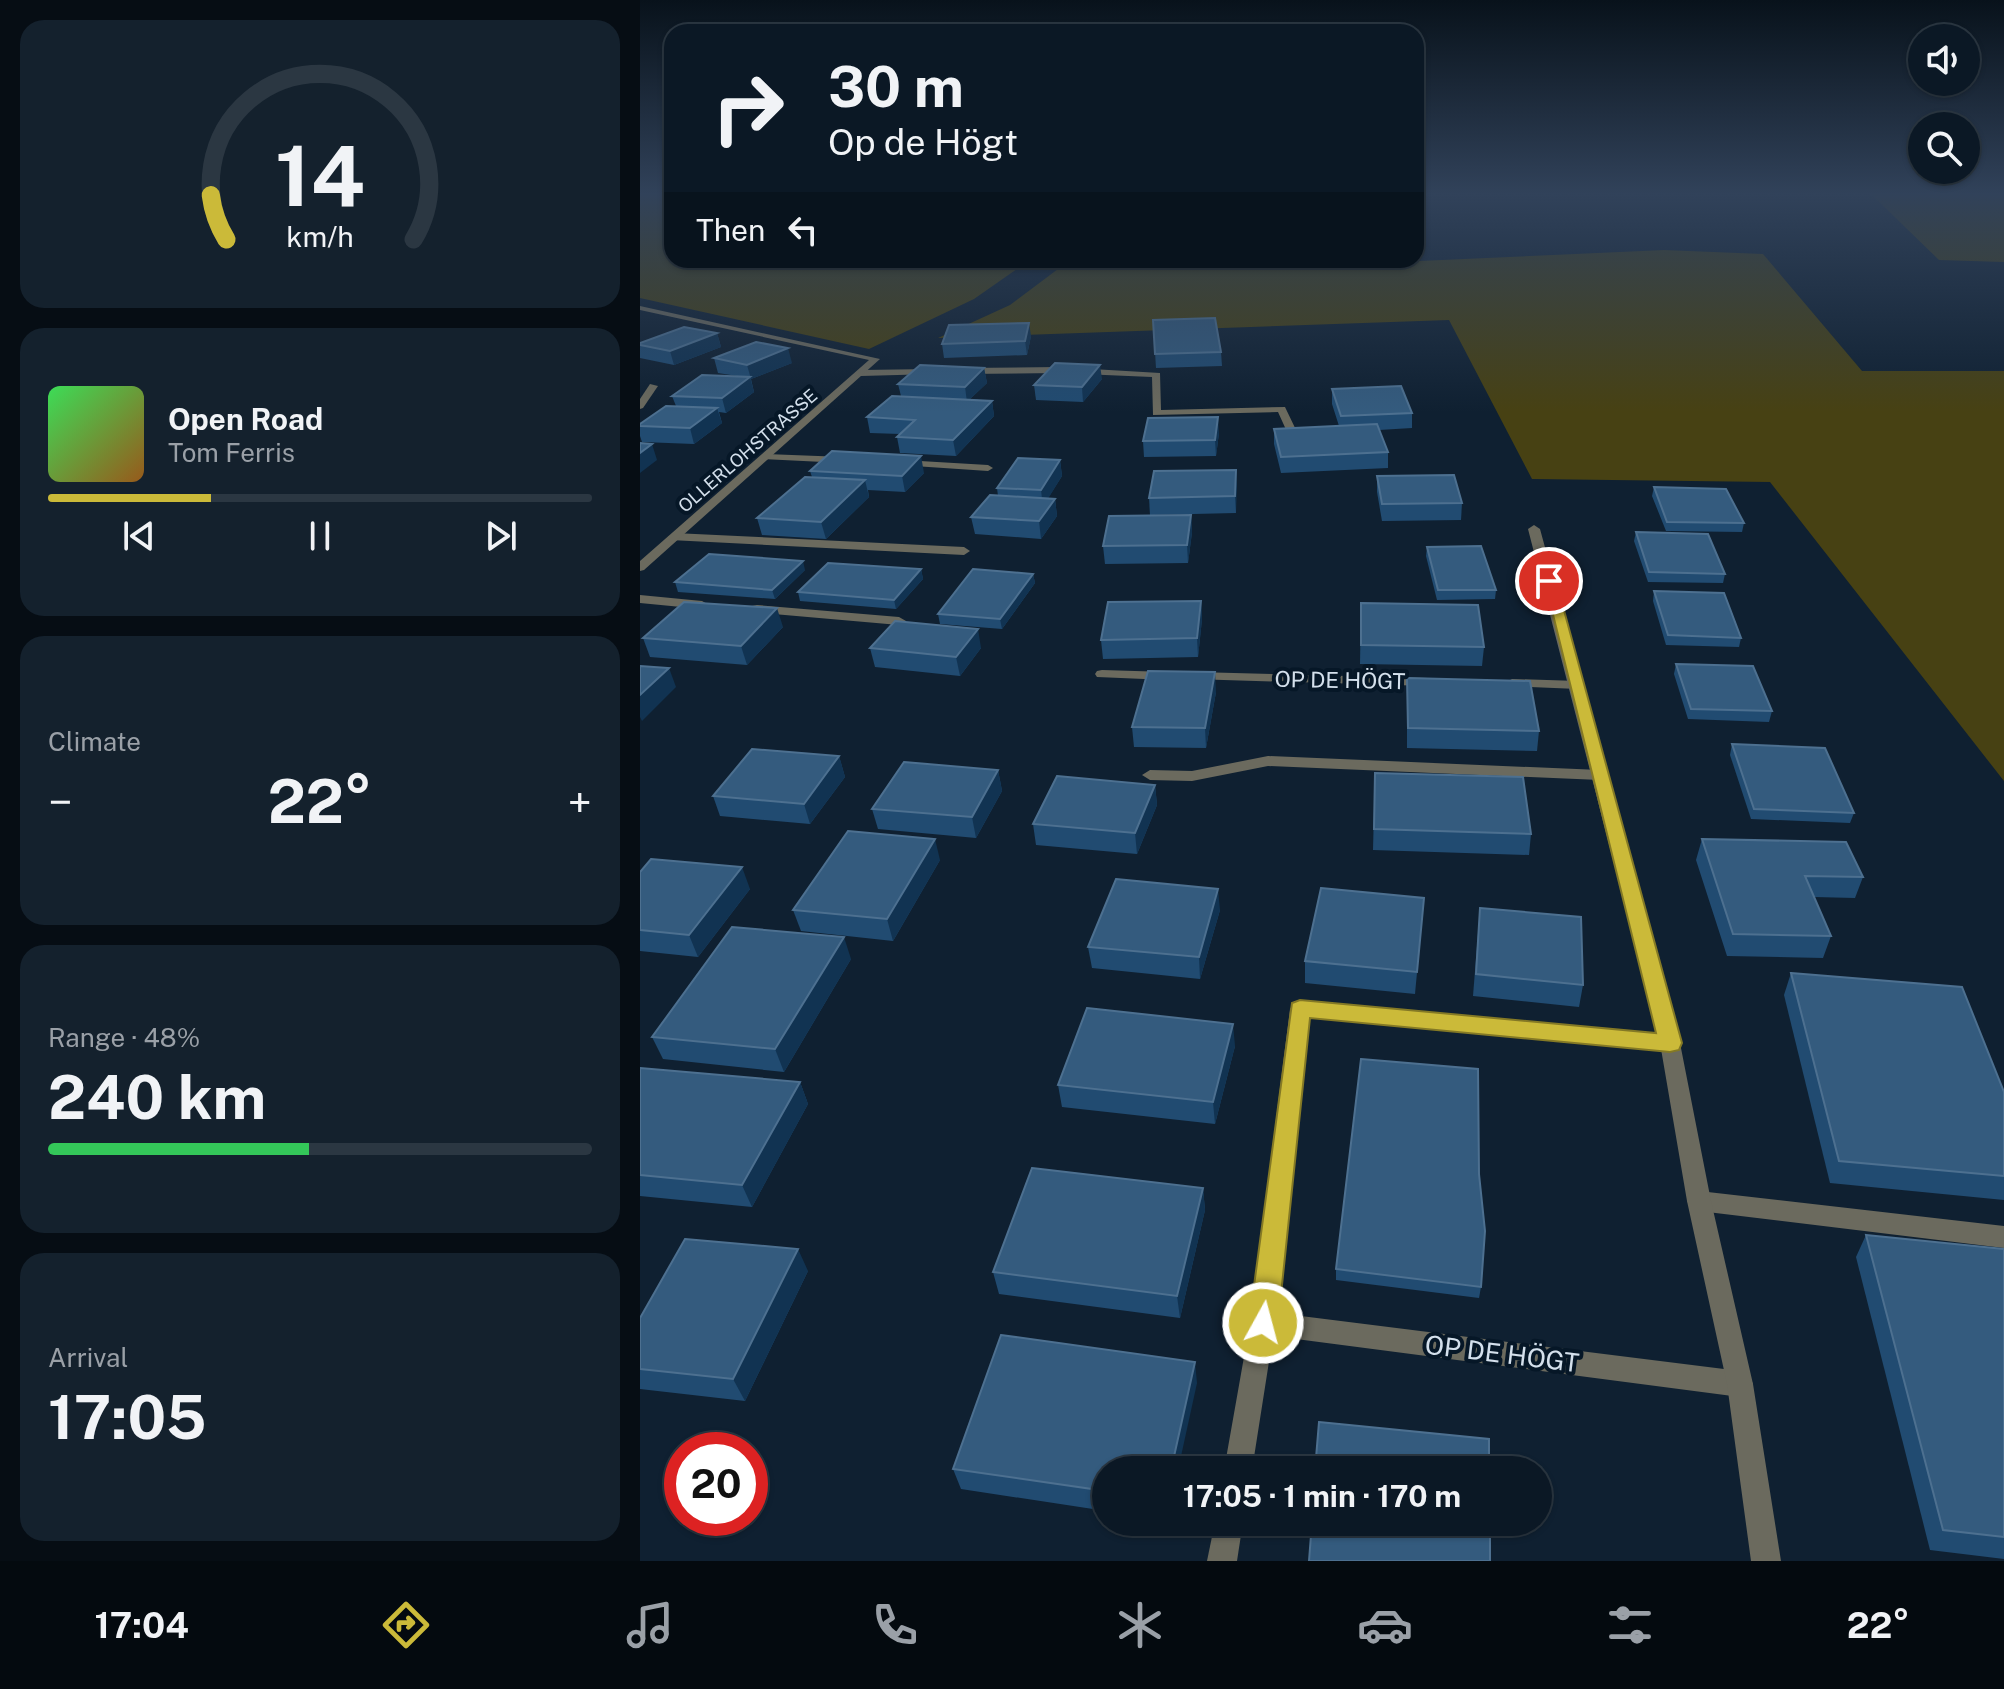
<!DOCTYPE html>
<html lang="en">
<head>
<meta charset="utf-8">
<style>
	body { margin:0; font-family:"Public Sans",sans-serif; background:#14212d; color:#f1f3f6; height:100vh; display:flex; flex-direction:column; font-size:30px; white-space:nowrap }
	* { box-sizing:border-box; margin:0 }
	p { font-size:26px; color:#9aa0a7 }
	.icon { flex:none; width:44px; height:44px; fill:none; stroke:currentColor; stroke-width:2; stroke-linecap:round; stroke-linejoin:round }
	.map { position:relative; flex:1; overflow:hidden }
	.side { display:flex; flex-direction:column; gap:20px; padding:20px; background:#060d14; width:640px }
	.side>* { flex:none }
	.guide { position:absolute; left:24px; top:24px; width:760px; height:244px; border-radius:24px; box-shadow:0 2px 6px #0004,0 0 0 2px #2b3742; background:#0b1825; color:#f1f3f6; overflow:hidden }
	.tools { position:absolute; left:1268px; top:24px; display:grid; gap:16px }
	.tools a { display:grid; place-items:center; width:72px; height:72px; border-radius:50%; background:#0b1825; box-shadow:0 2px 6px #0004,0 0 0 2px #2b3742; font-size:40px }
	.speed { position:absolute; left:24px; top:1432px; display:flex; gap:16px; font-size:40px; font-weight:700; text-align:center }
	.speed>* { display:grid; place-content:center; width:104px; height:104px; border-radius:50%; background:#0b1825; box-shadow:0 2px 6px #0004,0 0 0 2px #2b3742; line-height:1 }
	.speed .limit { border:12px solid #d22; background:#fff; color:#111 }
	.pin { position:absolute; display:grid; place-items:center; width:68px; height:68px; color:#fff; margin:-34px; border:4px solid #fff; border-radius:50%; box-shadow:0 2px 8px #0007 }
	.me { position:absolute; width:88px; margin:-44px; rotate:7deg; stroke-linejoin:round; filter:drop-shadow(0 0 6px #0008) }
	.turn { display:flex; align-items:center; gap:28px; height:168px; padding:0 32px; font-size:36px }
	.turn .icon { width:104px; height:104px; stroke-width:2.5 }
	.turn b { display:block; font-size:56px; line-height:68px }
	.then { display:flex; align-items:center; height:76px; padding:0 32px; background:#0003; gap:16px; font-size:30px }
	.big { font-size:60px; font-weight:700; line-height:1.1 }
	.side .card { flex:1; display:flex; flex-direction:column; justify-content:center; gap:12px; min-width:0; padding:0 28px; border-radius:24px; background:#14212d }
	.side .dial { align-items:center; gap:0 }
	.dial svg { height:208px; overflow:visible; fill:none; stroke:#2b3742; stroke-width:7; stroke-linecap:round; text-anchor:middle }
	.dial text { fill:#f1f3f6; stroke:none }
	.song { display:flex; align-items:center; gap:24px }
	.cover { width:96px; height:96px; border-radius:12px; background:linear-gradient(135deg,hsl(130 70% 55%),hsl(30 70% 35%)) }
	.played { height:8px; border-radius:4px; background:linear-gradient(90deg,#cbba39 30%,#2b3742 30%) }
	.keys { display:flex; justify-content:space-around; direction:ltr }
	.heat { display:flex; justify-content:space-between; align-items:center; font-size:44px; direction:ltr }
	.charge { height:12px; border-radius:6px; background:linear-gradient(90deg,#34c759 48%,#2b3742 0) }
	.trip { position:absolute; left:452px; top:1456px; width:460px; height:80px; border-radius:40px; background:#0b1825; box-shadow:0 2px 6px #0004,0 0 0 2px #2b3742; font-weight:700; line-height:80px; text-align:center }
	.menu { display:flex; height:128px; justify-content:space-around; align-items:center; background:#040a0f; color:#9aa0a7 }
	.menu .icon { width:56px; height:56px }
	.menu .active { color:#cbba39 }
	.menu b { font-size:36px; color:#f1f3f6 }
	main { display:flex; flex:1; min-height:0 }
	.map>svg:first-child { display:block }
	.green { fill:#474113 }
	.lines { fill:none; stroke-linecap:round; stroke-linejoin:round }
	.service { fill:#6b6a5e; fill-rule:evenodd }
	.minor { fill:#6b6a5e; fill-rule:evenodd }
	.wall { fill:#214b71 }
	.shaded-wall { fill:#113352 }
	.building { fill:#345b7e; stroke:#4d7090; stroke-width:2 }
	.route { fill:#cbba39; stroke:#847925; stroke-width:2 }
	.labels { text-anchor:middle; stroke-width:8; stroke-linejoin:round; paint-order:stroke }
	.far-street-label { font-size:18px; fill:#d4e0ec; stroke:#061727 }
	.street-label { font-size:22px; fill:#d4e0ec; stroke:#061727 }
	.near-street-label { font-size:26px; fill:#d4e0ec; stroke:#061727 }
</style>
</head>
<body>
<main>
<section class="side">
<div class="card dial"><svg viewBox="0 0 100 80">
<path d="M14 69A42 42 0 1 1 86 69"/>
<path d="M14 69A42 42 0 0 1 8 52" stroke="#cbba39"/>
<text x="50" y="56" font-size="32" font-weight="700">14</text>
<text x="50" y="72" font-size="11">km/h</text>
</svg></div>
<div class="card">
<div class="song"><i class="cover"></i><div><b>Open Road</b><p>Tom Ferris</p></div></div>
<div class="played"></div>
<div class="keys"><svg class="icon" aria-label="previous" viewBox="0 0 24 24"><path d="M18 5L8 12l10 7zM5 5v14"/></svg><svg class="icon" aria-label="pause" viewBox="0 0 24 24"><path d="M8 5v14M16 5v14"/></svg><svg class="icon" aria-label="next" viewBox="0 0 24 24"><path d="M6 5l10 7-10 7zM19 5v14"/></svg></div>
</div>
<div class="card"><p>Climate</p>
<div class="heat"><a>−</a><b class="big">22°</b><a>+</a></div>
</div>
<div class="card"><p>Range · 48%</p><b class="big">240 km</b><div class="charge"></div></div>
<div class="card"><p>Arrival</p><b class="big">17:05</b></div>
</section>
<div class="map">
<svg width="1364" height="1561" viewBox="0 0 1364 1561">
	<rect width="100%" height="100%" fill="#0f2031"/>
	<g class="green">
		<polygon points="0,194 32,194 32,260 390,260 334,299 229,349 0,298"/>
		<polygon points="1231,194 1364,194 1364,262 1299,260"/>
		<polygon points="1024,250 1123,254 1222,371 1364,371 1364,781 1130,482 892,479 809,320 298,338 370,305 430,260 776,260 776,256 779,261"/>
	</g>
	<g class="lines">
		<g class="service">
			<polygon points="418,367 520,373 521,410 645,407 657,432 648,434 638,412 513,415 512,377 418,373 323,374 318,371 323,368"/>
			<polygon points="291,369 296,372 294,374 221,376 216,373 221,370"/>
			<polygon points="126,454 204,457 209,460 204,463 122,459 121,457"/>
			<polygon points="263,460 348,465 353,468 348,471 259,465 258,463"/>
			<polygon points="34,533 324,547 330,551 324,555 30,540 28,537"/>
			<polygon points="0,595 62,601 69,605 62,609 0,603"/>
			<polygon points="117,605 259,617 266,621 259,625 112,612 112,606"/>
			<polygon points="462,670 528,672 535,676 528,680 457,677 455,674 457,671"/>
			<polygon points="556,672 788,678 795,682 788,686 551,679 549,676"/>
			<polygon points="872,679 938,681 945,685 938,689 867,686 865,683"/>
			<polygon points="628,756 960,770 968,775 960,780 628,766 552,781 510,780 502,775 510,770 552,771"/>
			<polygon points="660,1002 1030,1035 1037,1037 1040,1043 1037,1049 1030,1051 669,1017 637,1313 1100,1371 1109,1375 1113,1384 1109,1393 1100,1397 633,1336 612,1470 584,1470 610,1323 650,1009 653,1004"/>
			<polygon points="1059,1191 1364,1226 1364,1248 1059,1211 1051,1208 1047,1201 1051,1194"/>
			<polygon points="575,1522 603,1522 597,1561 567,1561"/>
		</g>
		<g class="minor">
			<polygon points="0,306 240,359 4,570 0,571 0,561 229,360 0,310"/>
			<polygon points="10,384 18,386 3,408 0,409 0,399"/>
			<polygon points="894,525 900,529 1040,1043 1071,1201 1113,1384 1141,1561 1111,1561 1087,1384 1047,1201 1020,1043 888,529"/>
		</g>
	</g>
	<g class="wall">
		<polygon points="513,320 581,352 582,366 516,368"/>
		<polygon points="77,333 81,347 34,365 0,358 0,343"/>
		<polygon points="391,336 387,355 304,358 302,344"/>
		<polygon points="74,358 152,363 111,379 114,392 86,413 79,412 82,423 54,444 2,442 0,436 0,424 36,406 32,396 97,376 78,373"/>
		<polygon points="344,368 347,383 330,399 352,401 354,416 316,456 260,453 257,437 260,434 230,433 227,417 261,396 258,384"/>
		<polygon points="462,379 443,402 396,400 394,385"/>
		<polygon points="692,389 772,413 772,428 739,430 748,452 748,468 641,473 634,444 634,429 699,426 692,404"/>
		<polygon points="579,433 576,456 504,457 503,441"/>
		<polygon points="420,460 422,476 408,498 415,499 417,516 401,539 335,534 331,517 358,496 357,488"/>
		<polygon points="596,470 596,513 510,515 509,498"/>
		<polygon points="170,471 284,473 265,492 228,490 229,497 186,539 122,535 117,518 172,477"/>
		<polygon points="737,476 822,503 821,520 742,521 737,492"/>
		<polygon points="1014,487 1104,523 1102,532 1026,531 1012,496"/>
		<polygon points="551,515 552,532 548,563 465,564 463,546"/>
		<polygon points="996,532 1085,574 1083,583 1008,582 994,541"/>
		<polygon points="787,547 856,590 855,599 797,600 786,556"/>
		<polygon points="281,569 283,579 256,609 160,601 158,592"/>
		<polygon points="165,570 135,599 38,592 35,582"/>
		<polygon points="393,574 395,583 362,629 300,624 298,614"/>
		<polygon points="1014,591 1101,638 1099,647 1026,645 1013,601"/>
		<polygon points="561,601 562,619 558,657 463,659 461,640"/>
		<polygon points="721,603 844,647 842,666 720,664"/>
		<polygon points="143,627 107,665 10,657 3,638"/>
		<polygon points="230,648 341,648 320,676 235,667"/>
		<polygon points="1036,664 1132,711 1129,722 1048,719 1034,674"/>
		<polygon points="767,678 899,731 897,751 767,748"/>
		<polygon points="576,692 566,748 494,747 492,727"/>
		<polygon points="1092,744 1214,813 1210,823 1111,819 1090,755"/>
		<polygon points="199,756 205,777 170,824 80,816 73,796"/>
		<polygon points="358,770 362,791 336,838 238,829 232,809"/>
		<polygon points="735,773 891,834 889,855 733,850"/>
		<polygon points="515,785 517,805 497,854 396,845 393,824"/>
		<polygon points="1062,839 1223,877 1215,898 1174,897 1191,936 1183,958 1087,956 1056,860"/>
		<polygon points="300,860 253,941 161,931 153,910"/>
		<polygon points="0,872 110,889 58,957 0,951"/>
		<polygon points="840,908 943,985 939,1007 833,996"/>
		<polygon points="580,910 560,979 452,968 448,947"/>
		<polygon points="782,919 775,994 665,983 665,961"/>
		<polygon points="211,959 144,1072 23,1059 12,1037"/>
		<polygon points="1151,973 1364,1092 1364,1200 1190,1183 1144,995"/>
		<polygon points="595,1046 575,1124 422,1107 418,1085"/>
		<polygon points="0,1068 160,1082 168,1104 112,1207 0,1196"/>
		<polygon points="563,1188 565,1210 540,1318 359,1294 353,1272"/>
		<polygon points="1226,1235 1364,1249 1364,1559 1290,1550 1216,1257"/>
		<polygon points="696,1269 841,1287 839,1298 696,1280"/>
		<polygon points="168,1271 105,1401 0,1389 0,1318"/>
		<polygon points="557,1383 466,1470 466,1511 321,1489 313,1469"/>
	</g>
	<g class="shaded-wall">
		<polygon points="389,323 391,336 387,355 385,341"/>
		<polygon points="77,333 81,347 34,365 30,351"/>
		<polygon points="148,348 152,363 111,379 107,365"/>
		<polygon points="460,365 462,379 443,402 442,387"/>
		<polygon points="344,368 347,383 327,402 325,387"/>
		<polygon points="110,377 114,392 86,413 82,398"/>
		<polygon points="352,401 354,416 316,456 313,440"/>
		<polygon points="77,408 82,423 54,444 50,428"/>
		<polygon points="578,417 579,433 576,456 575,440"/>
		<polygon points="12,444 17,460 0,473 0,453"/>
		<polygon points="281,456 284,473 265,492 262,476"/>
		<polygon points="420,460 422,476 403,507 401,490"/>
		<polygon points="596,470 597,486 596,513 595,496"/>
		<polygon points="225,480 229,497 186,539 181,522"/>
		<polygon points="415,499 417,516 401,539 399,521"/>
		<polygon points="551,515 552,532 548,563 547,545"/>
		<polygon points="163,561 165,570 135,599 132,590"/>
		<polygon points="281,569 283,579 256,609 254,600"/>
		<polygon points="393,574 395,583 362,629 360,619"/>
		<polygon points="561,601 562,619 558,657 557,638"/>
		<polygon points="137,608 143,627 107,665 101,646"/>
		<polygon points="338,629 341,648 320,676 316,657"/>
		<polygon points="29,668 36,687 2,721 0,717 0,695"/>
		<polygon points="575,672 576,692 566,748 565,728"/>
		<polygon points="199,756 205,777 170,824 164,804"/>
		<polygon points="358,770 362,791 336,838 332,817"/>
		<polygon points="515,785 517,805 497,854 495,833"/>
		<polygon points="295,839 300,860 253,941 247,919"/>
		<polygon points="102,867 110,889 58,957 49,935"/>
		<polygon points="578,889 580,910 560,979 559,957"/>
		<polygon points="204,937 211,959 144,1072 135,1049"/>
		<polygon points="593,1024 595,1046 575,1124 573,1102"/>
		<polygon points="160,1082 168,1104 112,1207 102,1185"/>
		<polygon points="563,1188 565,1210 540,1318 537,1296"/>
		<polygon points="158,1249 168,1271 105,1401 93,1379"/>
		<polygon points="555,1362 557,1383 538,1470 531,1470"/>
	</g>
	<g class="building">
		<polygon points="575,318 581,352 515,354 513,320"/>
		<polygon points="389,323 385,341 302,344 309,325"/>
		<polygon points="44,327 77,333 30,351 0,345 0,343"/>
		<polygon points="116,342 148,348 107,365 74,358"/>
		<polygon points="415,363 460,365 442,387 394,385"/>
		<polygon points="280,365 344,368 325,387 258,384"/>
		<polygon points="62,375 110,377 82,398 32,396"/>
		<polygon points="761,386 772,413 701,416 692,389"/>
		<polygon points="252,396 352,401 313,440 257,437 275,420 227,417"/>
		<polygon points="26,406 77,408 50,428 0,426 0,424"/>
		<polygon points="578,417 575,440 503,441 508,418"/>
		<polygon points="737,424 748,452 641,457 634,429"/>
		<polygon points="0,443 12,444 0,453"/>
		<polygon points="192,451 281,456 262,476 170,471"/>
		<polygon points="378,458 420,460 401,490 357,488"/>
		<polygon points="596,470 595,496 509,498 514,471"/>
		<polygon points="814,475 822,503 742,504 737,476"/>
		<polygon points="165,477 225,480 181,522 117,518"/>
		<polygon points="1014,487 1086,489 1104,523 1027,522"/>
		<polygon points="350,495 415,499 399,521 331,517"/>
		<polygon points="551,515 547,545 463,546 469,516"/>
		<polygon points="996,532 1068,534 1085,574 1009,572"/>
		<polygon points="841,546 856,590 798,590 787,547"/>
		<polygon points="69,554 163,561 132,590 35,582"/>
		<polygon points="188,563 281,569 254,600 158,592"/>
		<polygon points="333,569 393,574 360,619 298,614"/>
		<polygon points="1014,591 1084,593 1101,638 1028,635"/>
		<polygon points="561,601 557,638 461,640 468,602"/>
		<polygon points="44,602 137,608 101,646 3,638"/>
		<polygon points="721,603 838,605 844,647 721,645"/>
		<polygon points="255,621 338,629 316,657 230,648"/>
		<polygon points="1036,664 1113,666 1132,711 1051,709"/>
		<polygon points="0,666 29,668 0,695"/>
		<polygon points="508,671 575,672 565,728 492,727"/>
		<polygon points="767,678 890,681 899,731 768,728"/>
		<polygon points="1092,744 1185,748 1214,813 1114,809"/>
		<polygon points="112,749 199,756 164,804 73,796"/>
		<polygon points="264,762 358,770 332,817 232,809"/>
		<polygon points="735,773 883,777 891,834 734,829"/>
		<polygon points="417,776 515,785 495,833 393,824"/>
		<polygon points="208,831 295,839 247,919 153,910"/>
		<polygon points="1062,839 1206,842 1223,877 1165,876 1191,936 1093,934"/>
		<polygon points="11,859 102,867 49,935 0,930 0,872"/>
		<polygon points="476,879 578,889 559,957 448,947"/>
		<polygon points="681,888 784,898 777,972 665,961"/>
		<polygon points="840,908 941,917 943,985 836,974"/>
		<polygon points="92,927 204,937 135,1049 12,1037"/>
		<polygon points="1151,973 1322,987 1364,1092 1364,1176 1199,1161"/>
		<polygon points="447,1008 593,1024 573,1102 418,1085"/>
		<polygon points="721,1059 838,1069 839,1174 845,1231 841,1287 696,1269"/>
		<polygon points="0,1068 160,1082 102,1185 0,1175"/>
		<polygon points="392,1168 563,1188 537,1296 353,1272"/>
		<polygon points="1226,1235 1364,1249 1364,1537 1303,1530"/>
		<polygon points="45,1239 158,1249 93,1379 0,1369 0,1318"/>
		<polygon points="361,1335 555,1362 531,1470 466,1470 466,1491 313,1469"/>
		<polygon points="679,1422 849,1439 849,1470 675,1470"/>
		<polygon points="672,1522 850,1522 850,1561 669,1561"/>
	</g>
	<linearGradient id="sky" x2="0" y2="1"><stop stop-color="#08121b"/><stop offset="0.47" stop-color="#31425a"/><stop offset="1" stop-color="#31425a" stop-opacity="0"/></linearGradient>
	<rect width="1364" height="412" fill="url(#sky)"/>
	<polygon class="route" points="904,578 916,581 1042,1043 1039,1050 1030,1052 670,1018 638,1323 633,1333 623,1337 613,1333 609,1323 652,1003 660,1000 1016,1033"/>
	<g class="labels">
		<g class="far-street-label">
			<text transform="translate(108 451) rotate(-41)" y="6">OLLERLOHSTRASSE</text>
		</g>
		<g class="street-label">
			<text transform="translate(700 680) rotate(1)" y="8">OP DE HÖGT</text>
		</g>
		<g class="near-street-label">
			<text transform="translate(862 1354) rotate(7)" y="9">OP DE HÖGT</text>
		</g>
	</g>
</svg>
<div class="tools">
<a><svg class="icon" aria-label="sound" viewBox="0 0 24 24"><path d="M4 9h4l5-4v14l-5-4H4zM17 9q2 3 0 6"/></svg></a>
<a><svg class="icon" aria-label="search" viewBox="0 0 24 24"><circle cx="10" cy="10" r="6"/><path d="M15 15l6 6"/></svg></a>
</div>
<div class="speed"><div class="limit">20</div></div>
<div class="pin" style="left:909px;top:581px;background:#d93025"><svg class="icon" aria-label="arrive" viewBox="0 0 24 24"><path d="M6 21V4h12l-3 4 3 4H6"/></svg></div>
<svg class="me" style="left:623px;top:1323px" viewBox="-20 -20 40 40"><circle r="17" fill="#cbba39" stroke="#fff" stroke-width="3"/><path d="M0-11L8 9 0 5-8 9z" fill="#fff"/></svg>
<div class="trip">17:05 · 1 min · 170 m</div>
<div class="guide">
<div class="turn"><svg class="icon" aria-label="right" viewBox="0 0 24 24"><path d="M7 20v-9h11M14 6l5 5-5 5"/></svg><div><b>30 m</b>Op de Högt</div></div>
<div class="then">Then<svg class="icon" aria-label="left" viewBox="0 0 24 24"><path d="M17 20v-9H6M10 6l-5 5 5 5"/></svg></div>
</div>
</div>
</main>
<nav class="menu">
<b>17:04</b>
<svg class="icon active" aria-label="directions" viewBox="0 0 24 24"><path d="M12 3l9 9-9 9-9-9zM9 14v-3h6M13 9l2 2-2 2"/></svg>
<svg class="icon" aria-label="music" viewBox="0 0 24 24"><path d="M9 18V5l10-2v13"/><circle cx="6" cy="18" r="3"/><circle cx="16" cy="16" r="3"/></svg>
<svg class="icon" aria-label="phone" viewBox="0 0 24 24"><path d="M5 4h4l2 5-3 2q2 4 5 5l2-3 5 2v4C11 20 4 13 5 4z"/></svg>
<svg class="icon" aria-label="climate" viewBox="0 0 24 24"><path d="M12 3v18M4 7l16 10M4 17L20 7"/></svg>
<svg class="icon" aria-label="car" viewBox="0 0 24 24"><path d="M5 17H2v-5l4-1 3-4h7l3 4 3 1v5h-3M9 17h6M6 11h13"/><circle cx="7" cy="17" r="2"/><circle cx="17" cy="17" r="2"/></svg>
<svg class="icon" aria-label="filters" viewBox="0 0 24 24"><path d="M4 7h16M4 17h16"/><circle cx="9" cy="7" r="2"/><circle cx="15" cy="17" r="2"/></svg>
<b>22°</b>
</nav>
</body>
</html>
